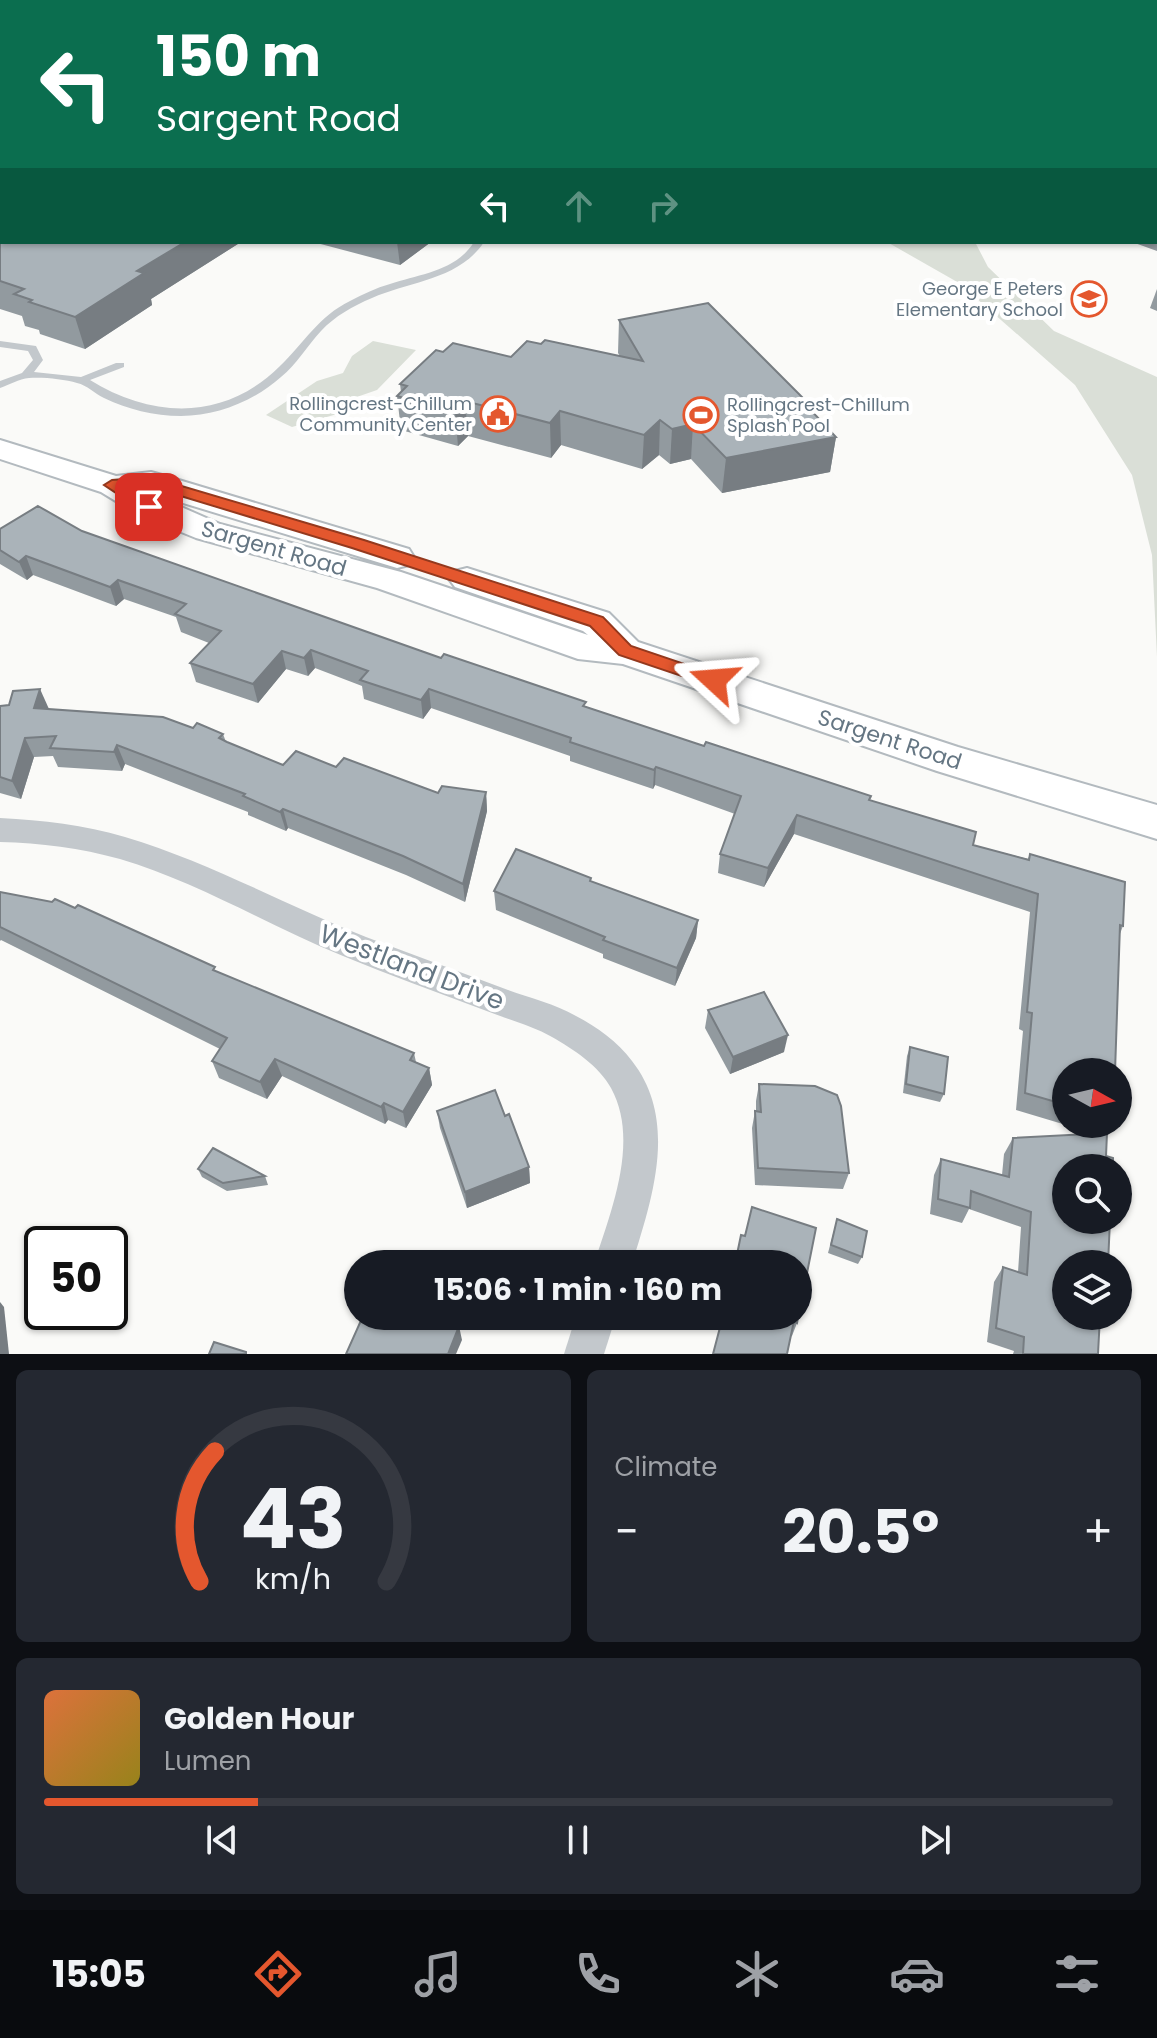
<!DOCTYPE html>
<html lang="en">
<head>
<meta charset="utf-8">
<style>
	body { margin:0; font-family:Poppins,sans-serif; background:#242831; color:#f1f3f6; height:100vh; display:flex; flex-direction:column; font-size:30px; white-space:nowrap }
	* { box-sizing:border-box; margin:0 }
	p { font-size:26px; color:#9ea1a6 }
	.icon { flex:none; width:44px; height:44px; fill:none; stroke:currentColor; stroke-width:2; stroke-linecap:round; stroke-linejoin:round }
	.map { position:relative; height:1354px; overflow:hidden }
	.panel { display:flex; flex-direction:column; gap:16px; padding:16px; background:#0d0f14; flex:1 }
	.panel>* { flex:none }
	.hud { position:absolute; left:0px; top:0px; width:1158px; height:244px; box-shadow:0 2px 6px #0004; background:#0b6e4f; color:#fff; overflow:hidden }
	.needle { width:52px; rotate:98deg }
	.buttons { position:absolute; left:1052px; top:1058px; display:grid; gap:16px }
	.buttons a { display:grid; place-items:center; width:80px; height:80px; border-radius:50%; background:#171b24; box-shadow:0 2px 6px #0004; font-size:40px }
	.speed { position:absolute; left:24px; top:1226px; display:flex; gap:16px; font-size:40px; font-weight:700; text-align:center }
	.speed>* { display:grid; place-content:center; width:104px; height:104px; border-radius:50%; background:#171b24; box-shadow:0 2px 6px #0004; line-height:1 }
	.speed .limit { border:4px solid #111; border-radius:12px; background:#fff; color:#111 }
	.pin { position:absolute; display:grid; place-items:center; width:68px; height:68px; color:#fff; margin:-34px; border-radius:16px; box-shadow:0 4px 12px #0006 }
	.me { position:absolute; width:88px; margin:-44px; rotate:289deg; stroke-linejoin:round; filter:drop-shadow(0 0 6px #0008) }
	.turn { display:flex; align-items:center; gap:28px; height:168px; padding:0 24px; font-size:36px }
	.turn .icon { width:104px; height:104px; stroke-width:2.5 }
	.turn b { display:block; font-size:56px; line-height:68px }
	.lanes { display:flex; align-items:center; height:76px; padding:0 24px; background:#0003; justify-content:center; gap:40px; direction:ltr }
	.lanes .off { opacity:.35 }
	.big { font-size:60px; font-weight:700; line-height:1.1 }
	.panel .widget { flex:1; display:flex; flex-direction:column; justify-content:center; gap:12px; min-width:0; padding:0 28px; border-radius:12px; background:#242831 }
	.panel .dial { align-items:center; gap:0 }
	.dial svg { height:208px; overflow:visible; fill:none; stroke:#363941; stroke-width:7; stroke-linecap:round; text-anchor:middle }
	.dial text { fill:#f1f3f6; stroke:none }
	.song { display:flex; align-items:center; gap:24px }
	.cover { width:96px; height:96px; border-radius:12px; background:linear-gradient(135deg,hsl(20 70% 55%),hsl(50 70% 35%)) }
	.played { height:8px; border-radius:4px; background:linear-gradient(90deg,#e4572e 20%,#363941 20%) }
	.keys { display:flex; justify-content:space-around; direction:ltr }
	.heat { display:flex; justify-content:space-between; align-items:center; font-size:44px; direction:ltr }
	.panel .tiles { flex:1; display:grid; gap:16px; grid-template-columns:1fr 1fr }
	.widget:last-child { grid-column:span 2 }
	.trip { position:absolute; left:344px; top:1250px; width:468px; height:80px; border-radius:40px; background:#171b24; box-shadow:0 2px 6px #0004; font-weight:700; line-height:80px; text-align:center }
	.tab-bar { display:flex; height:128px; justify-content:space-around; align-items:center; background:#090b0e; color:#9ea1a6 }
	.tab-bar .icon { width:56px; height:56px }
	.tab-bar .current { color:#e4572e }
	.tab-bar b { font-size:36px; color:#f1f3f6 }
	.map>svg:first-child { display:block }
	.green { fill:#dadfd7 }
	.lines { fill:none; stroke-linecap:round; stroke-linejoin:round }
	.secondary-casing { stroke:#b3babf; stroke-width:4 }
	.primary-casing { stroke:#b5babe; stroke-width:4 }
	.lane { fill:#c3c8cc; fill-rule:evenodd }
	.street { fill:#c3c8cc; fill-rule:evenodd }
	.secondary { fill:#fff; fill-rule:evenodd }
	.primary { fill:#fff; fill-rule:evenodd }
	.wall { fill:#929a9f }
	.shaded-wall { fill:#777d82 }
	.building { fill:#aab3b9; stroke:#777d82; stroke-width:2 }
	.route { fill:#e4572e; stroke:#94391e; stroke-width:2 }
	.labels { text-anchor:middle; stroke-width:8; stroke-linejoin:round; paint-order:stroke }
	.far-poi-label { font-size:18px; fill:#657683; stroke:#fff; text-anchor:end }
	.street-label { font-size:22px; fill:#657683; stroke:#fff }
	.near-street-label { font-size:26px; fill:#657683; stroke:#fff }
</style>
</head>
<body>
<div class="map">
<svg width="1157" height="1354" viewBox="0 0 1157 1354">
	<rect width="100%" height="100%" fill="#fafaf8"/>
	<g class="green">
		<polygon points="887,242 975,242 988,267 1054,331 1157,377 1157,657 1152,555 1132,475 1075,385 959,283"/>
		<polygon points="373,341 416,350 377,390 348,400 344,412 292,427 266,415 317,381 343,373 352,356"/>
	</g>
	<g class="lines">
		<defs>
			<polygon id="secondary" points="0,440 116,476 151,472 162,475 409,549 414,557 409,565 397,568 147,492 220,524 401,572 588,635 583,631 455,587 449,579 455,571 467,568 609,613 638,642 958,747 1157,805 1157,839 937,771 623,664 578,659 377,588 196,538 137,514 101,492 0,459"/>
			<g id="primary">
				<polygon points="905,0 930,0 932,2 907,2"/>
				<polygon points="955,0 980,0 982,2 957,2"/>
				<rect x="1156" y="63" width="1" height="12"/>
			</g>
		</defs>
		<use href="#secondary" class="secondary-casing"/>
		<use href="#primary" class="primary-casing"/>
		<g class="lane">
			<rect x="1156" y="141" width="1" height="4"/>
			<path d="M 474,242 L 484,242 C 459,280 410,281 372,298 C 353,306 335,316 321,331 C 307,346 297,364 281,377 C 254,401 217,416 181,416 C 154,416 127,409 104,398 C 95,394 87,385 77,383 C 64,379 43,377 29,378 C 19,379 9,385 0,388 L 0,381 L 22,373 L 33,360 L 28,351 L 0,347 L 0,341 L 36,346 L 43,360 L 34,372 L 81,377 L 116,363 L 124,363 L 124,367 L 90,380 C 153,419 225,421 280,366 C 304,343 319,316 350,301 C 363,294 376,288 390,284 C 420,274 456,271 474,242 Z"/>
		</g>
		<g class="street">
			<polygon points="144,0 175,0 176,2 145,2"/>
			<path d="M 0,818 C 43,820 84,825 125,837 C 209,862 285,905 366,937 C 413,955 461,972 508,990 C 530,998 555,1004 576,1016 C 597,1027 618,1042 632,1061 C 679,1121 652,1199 632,1264 L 594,1264 C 611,1211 640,1141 611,1088 C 599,1066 573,1049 552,1037 C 531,1025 506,1019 484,1010 C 437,992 389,975 343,956 C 268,925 197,882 120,859 C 80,848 41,843 0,842 Z"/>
			<polygon points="576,1316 616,1316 604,1354 564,1354"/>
		</g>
		<use href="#secondary" class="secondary"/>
		<use href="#primary" class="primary"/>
	</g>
	<g class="wall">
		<polygon points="11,0 159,0 159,2 14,2"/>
		<polygon points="221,0 886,0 892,2 734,2 731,1 724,2 222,2"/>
		<polygon points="1030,0 1157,0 1157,32 1156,2 1036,2"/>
		<polygon points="1156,150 1157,150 1157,251 1132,242 1156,242"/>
		<polygon points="0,160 2,242 241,242 151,299 152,305 85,349 40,334 39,330 25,326 22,316 0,309"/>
		<polygon points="313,242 431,242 400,265"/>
		<polygon points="1157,289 1157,311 1150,308"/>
		<polygon points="619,320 809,404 809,407 836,437 830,472 722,493 691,459 670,464 659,455 642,469 561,445 551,458 468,436 458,446 401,430 397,396 401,392 400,384 443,352 511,357 541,344 620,356 618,353"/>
		<polygon points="0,529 82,531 441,658 869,801 973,845 1028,859 1030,854 1123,926 1066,1072 1066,1124 1104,1124 1097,1134 1066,1264 1098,1354 1013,1354 1014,1351 987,1342 994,1282 1003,1267 1018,1272 1021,1227 969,1209 962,1223 930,1214 934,1175 941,1159 1002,1175 1004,1154 1013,1138 1096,1134 1016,1110 1023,1031 1019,1029 1030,912 794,834 764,887 718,873 720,854 735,814 655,785 653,789 570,761 570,756 431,708 423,719 364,699 362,686 315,668 308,676 286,669 258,703 196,682 190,663 209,643 181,632 176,617 124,599 116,606 33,575 27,580 0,564"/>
		<polygon points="0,706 49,709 193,728 223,734 226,742 283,765 336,767 438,793 486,792 487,811 465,902 406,875 288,828 286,831 248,815 248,812 125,764 122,771 58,767 53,756 34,757 21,799 0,793"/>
		<polygon points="591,878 591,882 698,920 696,938 675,986 603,958 603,954 496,910 494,891"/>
		<polygon points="0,892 217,972 414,1053 416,1062 429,1068 432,1085 406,1128 388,1120 385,1124 282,1076 267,1099 219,1078 212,1061 220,1049 1,940 0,941"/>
		<polygon points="708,1010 784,1052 730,1074 705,1028"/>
		<polygon points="910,1047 944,1094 940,1102 903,1093 907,1056"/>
		<polygon points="759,1084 849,1173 843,1189 755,1185 752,1128 755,1111 756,1112 756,1101"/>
		<polygon points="437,1111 505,1116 529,1167 530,1183 467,1208 440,1128"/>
		<polygon points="198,1169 265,1176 268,1185 227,1191 202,1177"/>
		<polygon points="837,1219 862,1257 858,1264 828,1253"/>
		<polygon points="798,1316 797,1323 792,1336 713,1354"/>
	</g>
	<g class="shaded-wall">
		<polygon points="148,0 159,0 159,2 144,2"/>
		<polygon points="406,0 435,0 435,2 398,2"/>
		<polygon points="683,0 731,0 724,2 673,2"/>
		<polygon points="185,242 241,242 151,299 152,305 85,349 75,317 137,271"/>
		<polygon points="397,242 431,242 400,265"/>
		<polygon points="465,401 468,436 458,446 455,412"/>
		<polygon points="560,411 561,445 551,458 550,423"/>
		<polygon points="660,420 659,455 642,469 644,435"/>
		<polygon points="693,424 691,459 670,464 672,429"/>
		<polygon points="836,437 830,472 722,493 726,458"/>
		<polygon points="26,556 33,575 27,580 19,562"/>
		<polygon points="118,580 124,599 116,606 110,587"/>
		<polygon points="311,650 315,668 308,676 304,658"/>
		<polygon points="282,651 286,669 258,703 253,684"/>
		<polygon points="40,689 49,709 43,727 34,708"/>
		<polygon points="429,689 431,708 423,719 421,700"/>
		<polygon points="25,738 34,757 21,799 12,781"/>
		<polygon points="117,745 125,764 122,771 114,752"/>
		<polygon points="656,767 655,785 653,789 654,770"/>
		<polygon points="486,792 487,811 465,902 463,884"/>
		<polygon points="283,809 288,828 286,831 280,812"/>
		<polygon points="797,815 794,834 764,887 768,868"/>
		<polygon points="698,920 696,938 675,986 677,968"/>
		<polygon points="788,1035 784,1052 730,1074 733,1057"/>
		<polygon points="275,1059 282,1076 267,1099 260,1082"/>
		<polygon points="429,1068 432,1085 406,1128 403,1112"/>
		<polygon points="384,1103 388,1120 385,1124 381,1107"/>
		<polygon points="529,1167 530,1183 467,1208 465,1192"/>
		<polygon points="0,1302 4,1307 9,1354 0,1354"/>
		<polygon points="455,1316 463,1316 455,1336 452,1322"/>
		<polygon points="459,1326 462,1340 456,1354 448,1354"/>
	</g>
	<g class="building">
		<polygon points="23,0 148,0 144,2 25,2"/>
		<polygon points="225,0 406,0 398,2 227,2"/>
		<polygon points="437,0 683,0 673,2 437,2"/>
		<polygon points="756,0 886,0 892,2 762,2"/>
		<polygon points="1072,0 1157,0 1157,17 1156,2 1095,2 1091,1 1078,2"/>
		<polygon points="2,159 2,242 185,242 137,271 144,273 75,317 29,302 32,300 14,294 24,289 0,281 0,160"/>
		<polygon points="1156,186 1157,186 1157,216 1156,215"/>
		<polygon points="708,303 809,404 806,405 836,437 726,458 693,424 672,429 660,420 644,435 560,411 550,423 465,401 455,412 397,396 407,386 400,384 436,350 443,352 453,343 511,357 527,341 541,344 545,340 643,361 619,320"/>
		<polygon points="38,506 82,531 441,658 444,654 586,702 583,706 704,746 706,742 871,796 869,800 976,832 973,845 1029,860 1030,854 1125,882 1123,926 1120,925 1115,1072 1066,1072 1066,1105 1025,1093 1032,1013 1027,1012 1038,894 797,815 768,868 720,854 741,796 656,767 654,770 570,742 571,738 429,689 421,700 360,680 368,671 311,650 304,658 282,651 253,684 190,663 221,631 175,614 186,604 118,580 110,587 26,556 19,562 0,550 0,529"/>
		<polygon points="40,689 34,708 163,717 193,728 197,723 223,734 219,738 227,742 283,765 296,751 336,767 344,758 438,793 442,786 486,792 463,884 403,856 283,809 280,812 243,796 245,794 117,745 114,752 50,748 56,736 25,738 12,781 0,777 0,706 9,705 13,691"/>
		<polygon points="516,849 591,878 590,881 698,920 677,968 603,940 605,937 494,891"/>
		<polygon points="0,892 52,902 55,899 75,908 78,905 215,967 213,970 414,1053 410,1060 429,1068 403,1112 384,1103 381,1107 275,1059 260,1082 212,1061 227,1038 0,927"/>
		<polygon points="764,992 788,1035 733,1057 708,1010"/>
		<polygon points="910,1047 948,1057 944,1094 906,1084"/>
		<polygon points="759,1084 815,1086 837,1095 841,1106 849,1173 758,1168 755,1111 761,1112"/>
		<polygon points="495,1090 505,1116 509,1114 529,1167 465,1192 437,1111"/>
		<polygon points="1107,1133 1106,1156 1113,1158 1113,1168 1066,1168 1066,1220 1110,1220 1108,1264 1066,1264 1066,1316 1100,1316 1098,1354 1023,1354 1024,1337 996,1328 1003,1267 1027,1275 1031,1212 971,1191 970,1208 938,1199 941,1159 1009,1177 1013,1138"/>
		<polygon points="213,1148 265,1176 223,1183 198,1169"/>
		<polygon points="752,1207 816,1228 797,1323 794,1321 787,1354 713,1354 723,1316 798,1316 798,1264 735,1264 741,1235 745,1236"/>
		<polygon points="837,1219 867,1231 862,1257 831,1245"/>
		<polygon points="363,1316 380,1316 386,1318 387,1316 455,1316 452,1322 459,1326 448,1354 346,1354"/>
		<polygon points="214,1342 246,1352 246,1354 209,1354"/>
	</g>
	<polygon class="route" points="151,477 364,540 603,617 631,646 720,676 723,680 714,687 619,655 590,626 352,548 151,487 129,488 157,507 155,511 143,511 104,485 112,480"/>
	<defs>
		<symbol id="school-ring" viewBox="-11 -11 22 22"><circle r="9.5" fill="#fff" stroke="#e4572e" stroke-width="1.5"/><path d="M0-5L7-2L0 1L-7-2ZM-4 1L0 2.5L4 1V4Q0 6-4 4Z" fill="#e4572e"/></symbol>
		<symbol id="civic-ring" viewBox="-11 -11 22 22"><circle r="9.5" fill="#fff" stroke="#e4572e" stroke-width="1.5"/><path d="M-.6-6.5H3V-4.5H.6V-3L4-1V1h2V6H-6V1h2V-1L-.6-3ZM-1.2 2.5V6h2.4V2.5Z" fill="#e4572e"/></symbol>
		<symbol id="stadium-ring" viewBox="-11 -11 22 22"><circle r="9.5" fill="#fff" stroke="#e4572e" stroke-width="1.5"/><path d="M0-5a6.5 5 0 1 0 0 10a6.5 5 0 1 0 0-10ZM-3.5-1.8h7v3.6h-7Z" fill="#e4572e"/></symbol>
	</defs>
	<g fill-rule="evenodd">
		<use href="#school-ring" x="1069" y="279" width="40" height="40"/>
		<use href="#civic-ring" x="478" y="394" width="40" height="40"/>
		<use href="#stadium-ring" x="681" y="395" width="40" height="40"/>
	</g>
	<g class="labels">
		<g class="far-poi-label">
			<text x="1063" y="295">George E Peters<tspan x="1063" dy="21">Elementary School</tspan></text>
			<text x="472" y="410">Rollingcrest-Chillum<tspan x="472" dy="21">Community Center</tspan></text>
			<text x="727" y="411" text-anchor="start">Rollingcrest-Chillum<tspan x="727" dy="21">Splash Pool</tspan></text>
		</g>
		<g class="street-label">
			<text transform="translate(274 548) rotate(16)" y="8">Sargent Road</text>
			<text transform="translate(890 739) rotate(18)" y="8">Sargent Road</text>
		</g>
		<g class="near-street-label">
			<text transform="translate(412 967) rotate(21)" y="9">Westland Drive</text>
		</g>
	</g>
</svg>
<div class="buttons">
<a><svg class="needle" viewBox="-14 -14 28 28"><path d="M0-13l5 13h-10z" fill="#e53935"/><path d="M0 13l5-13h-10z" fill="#9ea1a6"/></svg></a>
<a><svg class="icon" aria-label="search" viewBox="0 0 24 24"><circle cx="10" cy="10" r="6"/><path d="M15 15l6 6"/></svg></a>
<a><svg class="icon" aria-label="layers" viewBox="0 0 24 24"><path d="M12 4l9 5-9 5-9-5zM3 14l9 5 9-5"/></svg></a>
</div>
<div class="speed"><div class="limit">50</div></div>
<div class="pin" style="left:149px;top:507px;background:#d93025"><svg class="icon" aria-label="arrive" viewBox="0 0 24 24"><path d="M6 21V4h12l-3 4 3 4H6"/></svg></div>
<svg class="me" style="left:714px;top:680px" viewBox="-20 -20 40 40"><path d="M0-17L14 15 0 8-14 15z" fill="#e4572e" stroke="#fff" stroke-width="4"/></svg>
<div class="trip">15:06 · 1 min · 160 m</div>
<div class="hud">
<div class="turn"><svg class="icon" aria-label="left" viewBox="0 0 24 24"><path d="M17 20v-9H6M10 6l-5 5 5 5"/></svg><div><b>150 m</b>Sargent Road</div></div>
<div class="lanes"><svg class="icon" aria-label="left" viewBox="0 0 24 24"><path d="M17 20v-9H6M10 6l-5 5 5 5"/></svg><svg class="icon off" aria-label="ahead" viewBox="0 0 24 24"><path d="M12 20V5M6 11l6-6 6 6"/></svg><svg class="icon off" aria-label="right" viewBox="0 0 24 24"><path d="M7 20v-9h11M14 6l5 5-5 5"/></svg></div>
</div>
</div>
<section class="panel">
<div class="tiles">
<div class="widget dial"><svg viewBox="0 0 100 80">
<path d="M14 69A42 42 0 1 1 86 69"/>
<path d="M14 69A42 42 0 0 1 20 19" stroke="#e4572e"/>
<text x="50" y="56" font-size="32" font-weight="700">43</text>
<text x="50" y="72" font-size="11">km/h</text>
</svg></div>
<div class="widget"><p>Climate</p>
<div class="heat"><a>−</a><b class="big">20.5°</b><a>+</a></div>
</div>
<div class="widget">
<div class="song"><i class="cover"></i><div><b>Golden Hour</b><p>Lumen</p></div></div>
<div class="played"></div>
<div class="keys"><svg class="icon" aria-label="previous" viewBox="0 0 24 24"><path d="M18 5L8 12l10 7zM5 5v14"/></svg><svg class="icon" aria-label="pause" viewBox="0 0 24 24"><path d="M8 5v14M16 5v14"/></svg><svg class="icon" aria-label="next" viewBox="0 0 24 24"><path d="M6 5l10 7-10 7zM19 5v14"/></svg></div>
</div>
</div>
</section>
<nav class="tab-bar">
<b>15:05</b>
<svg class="icon current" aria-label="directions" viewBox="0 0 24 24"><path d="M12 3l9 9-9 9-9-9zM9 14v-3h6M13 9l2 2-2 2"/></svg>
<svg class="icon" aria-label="music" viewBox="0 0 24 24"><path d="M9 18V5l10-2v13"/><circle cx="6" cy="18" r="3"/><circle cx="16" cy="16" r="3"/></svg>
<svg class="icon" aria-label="phone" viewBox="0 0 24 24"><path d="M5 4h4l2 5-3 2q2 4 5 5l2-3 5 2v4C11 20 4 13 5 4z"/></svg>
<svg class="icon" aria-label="climate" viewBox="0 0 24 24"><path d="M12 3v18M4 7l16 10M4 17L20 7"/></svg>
<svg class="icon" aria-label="car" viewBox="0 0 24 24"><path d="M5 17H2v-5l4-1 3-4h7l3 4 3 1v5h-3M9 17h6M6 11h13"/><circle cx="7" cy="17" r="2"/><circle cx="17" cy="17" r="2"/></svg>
<svg class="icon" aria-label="filters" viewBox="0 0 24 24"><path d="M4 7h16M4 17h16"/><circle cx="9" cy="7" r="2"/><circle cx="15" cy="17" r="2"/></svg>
</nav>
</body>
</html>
